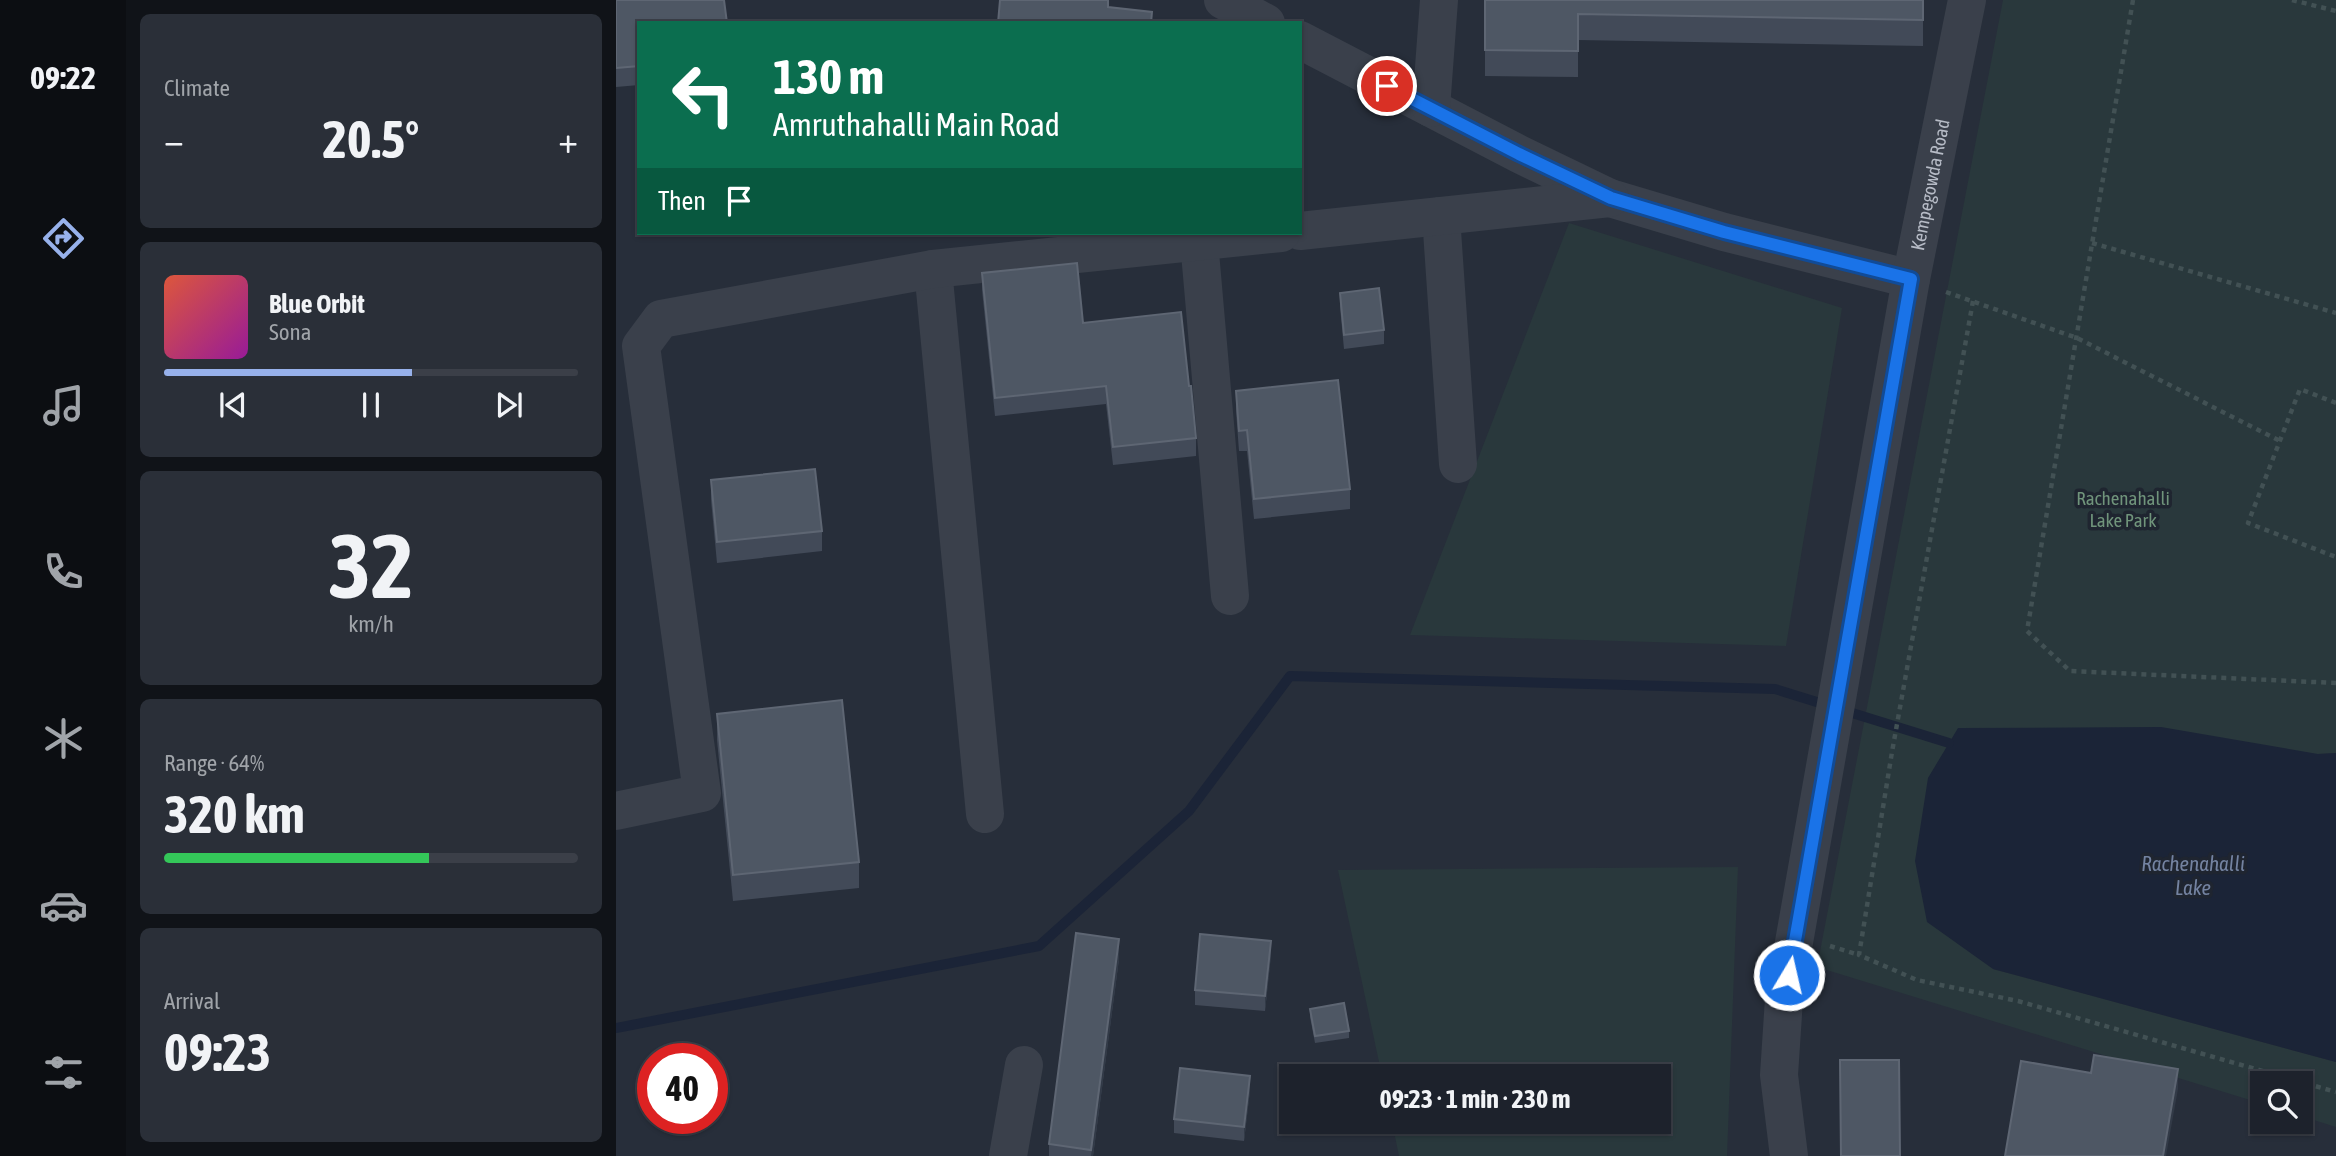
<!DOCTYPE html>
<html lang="en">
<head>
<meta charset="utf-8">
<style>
	body { margin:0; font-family:"Asap Condensed",sans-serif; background:#2a2f38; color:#f1f3f6; height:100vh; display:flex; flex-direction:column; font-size:26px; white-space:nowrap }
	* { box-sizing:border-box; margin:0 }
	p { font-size:23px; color:#a0a4a9 }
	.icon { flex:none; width:38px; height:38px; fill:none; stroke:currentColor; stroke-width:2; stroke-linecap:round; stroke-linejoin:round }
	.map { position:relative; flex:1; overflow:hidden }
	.sheet { display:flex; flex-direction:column; gap:14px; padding:14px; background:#101318; width:490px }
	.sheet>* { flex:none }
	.banner { position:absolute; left:21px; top:21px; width:665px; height:214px; border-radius:0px; box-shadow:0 2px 5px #0004,0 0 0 2px #3b3f48; background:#0b6e4f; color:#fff; overflow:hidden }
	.buttons { position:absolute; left:1634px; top:1071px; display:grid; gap:14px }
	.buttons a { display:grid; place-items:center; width:63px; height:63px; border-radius:0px; background:#1d222c; box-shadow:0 2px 5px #0004,0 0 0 2px #3b3f48; font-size:35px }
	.speed { position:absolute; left:21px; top:1043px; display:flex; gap:14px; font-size:35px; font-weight:700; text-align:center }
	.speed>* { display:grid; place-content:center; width:91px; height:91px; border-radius:50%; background:#1d222c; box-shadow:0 2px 5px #0004,0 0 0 2px #3b3f48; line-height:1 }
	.speed .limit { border:10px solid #d22; background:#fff; color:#111 }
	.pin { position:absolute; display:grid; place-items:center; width:60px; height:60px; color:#fff; margin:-30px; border:4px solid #fff; border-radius:50%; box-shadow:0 2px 7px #0007 }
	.me { position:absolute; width:77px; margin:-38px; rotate:9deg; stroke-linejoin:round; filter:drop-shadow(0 0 5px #0008) }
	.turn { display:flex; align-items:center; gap:24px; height:147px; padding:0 21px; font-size:32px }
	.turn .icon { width:91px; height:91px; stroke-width:2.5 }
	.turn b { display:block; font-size:49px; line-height:60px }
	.then { display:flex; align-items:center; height:66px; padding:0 21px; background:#0003; gap:14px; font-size:26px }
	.big { font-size:52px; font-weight:700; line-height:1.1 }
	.sheet .card { flex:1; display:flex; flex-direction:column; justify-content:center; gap:10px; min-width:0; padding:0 24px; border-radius:10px; background:#2a2f38 }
	.sheet .dial { align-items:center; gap:0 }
	.dial b { font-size:91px; line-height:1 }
	.song { display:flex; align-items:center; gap:21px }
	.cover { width:84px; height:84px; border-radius:10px; background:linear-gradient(135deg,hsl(10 70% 55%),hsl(300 70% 35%)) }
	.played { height:7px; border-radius:4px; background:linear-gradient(90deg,#97b1eb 60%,#3b3f48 60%) }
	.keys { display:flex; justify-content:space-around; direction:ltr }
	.heat { display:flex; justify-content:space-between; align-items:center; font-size:38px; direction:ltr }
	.charge { height:10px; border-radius:5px; background:linear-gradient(90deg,#34c759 64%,#3b3f48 0) }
	.trip { position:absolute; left:663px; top:1064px; width:392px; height:70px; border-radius:0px; background:#1d222c; box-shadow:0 2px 5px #0004,0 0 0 2px #3b3f48; font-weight:700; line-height:70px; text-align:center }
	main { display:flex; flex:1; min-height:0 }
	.tab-bar { display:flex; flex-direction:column; width:126px; justify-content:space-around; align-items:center; background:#0c0e12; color:#a0a4a9 }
	.tab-bar .icon { width:49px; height:49px }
	.tab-bar .selected { color:#97b1eb }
	.tab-bar b { font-size:32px; color:#f1f3f6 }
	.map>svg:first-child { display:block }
	.green { fill:#29383c }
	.water { fill:#1b2437 }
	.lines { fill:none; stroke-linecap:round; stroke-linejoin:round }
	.stream { stroke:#1b2437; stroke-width:10 }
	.path { stroke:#425154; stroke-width:4.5; stroke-dasharray:5 5; stroke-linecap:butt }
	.minor { stroke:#3a404b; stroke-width:38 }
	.wall { fill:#424a58 }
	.shaded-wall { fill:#323a47 }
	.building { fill:#4e5764; stroke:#5e6673; stroke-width:2 }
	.route-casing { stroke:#114b97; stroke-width:18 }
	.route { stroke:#1a73e8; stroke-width:12 }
	.labels { text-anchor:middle; stroke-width:7; stroke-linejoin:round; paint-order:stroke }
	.street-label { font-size:19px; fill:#b6bbc6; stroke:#1f2530 }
	.park-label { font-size:19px; fill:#70947b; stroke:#1f2530 }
	.water-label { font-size:21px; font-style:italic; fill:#7483a1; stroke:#1f2530 }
</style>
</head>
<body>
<main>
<nav class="tab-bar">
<b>09:22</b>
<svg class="icon selected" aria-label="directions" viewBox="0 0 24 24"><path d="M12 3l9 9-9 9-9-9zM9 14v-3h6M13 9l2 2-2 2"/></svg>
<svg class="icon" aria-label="music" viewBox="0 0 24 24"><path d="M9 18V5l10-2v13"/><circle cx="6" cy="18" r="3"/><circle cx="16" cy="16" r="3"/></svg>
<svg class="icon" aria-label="phone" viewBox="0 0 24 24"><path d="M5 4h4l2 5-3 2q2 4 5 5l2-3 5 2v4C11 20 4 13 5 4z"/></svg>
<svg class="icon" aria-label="climate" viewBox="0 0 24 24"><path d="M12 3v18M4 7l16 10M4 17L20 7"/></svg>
<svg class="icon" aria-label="car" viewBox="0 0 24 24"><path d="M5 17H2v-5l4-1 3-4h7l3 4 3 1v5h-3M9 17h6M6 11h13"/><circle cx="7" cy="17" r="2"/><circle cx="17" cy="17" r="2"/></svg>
<svg class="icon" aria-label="filters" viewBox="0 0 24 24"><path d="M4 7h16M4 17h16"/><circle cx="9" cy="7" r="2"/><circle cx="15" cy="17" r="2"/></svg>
</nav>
<section class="sheet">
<div class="card"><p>Climate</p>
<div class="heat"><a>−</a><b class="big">20.5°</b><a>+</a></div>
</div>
<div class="card">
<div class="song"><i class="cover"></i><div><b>Blue Orbit</b><p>Sona</p></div></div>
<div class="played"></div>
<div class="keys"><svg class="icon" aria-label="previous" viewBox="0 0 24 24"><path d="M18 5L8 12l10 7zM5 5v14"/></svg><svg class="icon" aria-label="pause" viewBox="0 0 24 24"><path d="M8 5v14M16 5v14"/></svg><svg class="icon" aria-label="next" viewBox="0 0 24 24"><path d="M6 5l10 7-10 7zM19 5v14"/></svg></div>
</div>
<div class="card dial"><b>32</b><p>km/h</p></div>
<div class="card"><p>Range · 64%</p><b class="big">320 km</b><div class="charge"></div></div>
<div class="card"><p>Arrival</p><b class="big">09:23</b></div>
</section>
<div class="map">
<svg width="1720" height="1156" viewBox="0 0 1720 1156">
	<rect width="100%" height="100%" fill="#272e3a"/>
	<g class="green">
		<polygon points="1387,0 1720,0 1720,753 1702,754 1377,969 1720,1062 1720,1127 1685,1116 1685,1083 1647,1083 1647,1104 1201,967"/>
		<polygon points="953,223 1226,308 1170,646 794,635"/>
		<polygon points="1122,867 1111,1156 783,1156 776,1122 1043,1122 1043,1076 766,1076 722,870"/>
	</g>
	<polygon class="water" points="1545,727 1702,754 1720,753 1720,1062 1377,969 1311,922 1299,861 1312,778 1342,728"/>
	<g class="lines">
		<polyline class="stream" points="0,1028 423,946 573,811 674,676 1159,689 1333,743"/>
		<g class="path">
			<polyline points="1517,0 1411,631 1454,671 1720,683"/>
			<polyline points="1676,0 1720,11"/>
			<polyline points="1476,243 1720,313"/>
			<polyline points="1330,292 1461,338 1664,441"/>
			<polyline points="1357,301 1276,752 1243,955 1301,980 1402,1001 1720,1092"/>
			<polyline points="1720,403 1684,389 1632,523 1720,557"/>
			<polyline points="1214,946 1243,955"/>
		</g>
		<g class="minor">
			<polyline points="607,0 650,23"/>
			<polyline points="684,40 903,154 994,198 1108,232 1295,279"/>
			<polyline points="815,108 823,0"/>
			<polyline points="825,216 842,464"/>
			<polyline points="684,231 994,198"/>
			<polyline points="583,241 614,596"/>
			<polyline points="317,269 369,814"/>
			<polyline points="0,811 86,793 25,346 45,319 317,269 665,233"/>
			<polyline points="392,1156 408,1065"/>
			<path id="s1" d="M 1173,1156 L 1163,1075 L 1168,999 L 1295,279 L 1351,0"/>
		</g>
	</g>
	<g class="wall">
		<polygon points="0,0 23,23 23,85 0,87"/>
		<polygon points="869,0 1307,0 1307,46 962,40 962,77 869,76"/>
		<polygon points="366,273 467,323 573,386 580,438 580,456 497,465 490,404 379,416 366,290"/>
		<polygon points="724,293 768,330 768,344 728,349 724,307"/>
		<polygon points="620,391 734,489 734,509 638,519 631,451 623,451 620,411"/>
		<polygon points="95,480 206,531 206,551 101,563 95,500"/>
		<polygon points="101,714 243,862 243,888 117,901 101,740"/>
		<polygon points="655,955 649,1011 579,1005 579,990"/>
		<polygon points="503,959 477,1156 433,1156 433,1144"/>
		<polygon points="694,1009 733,1031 733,1038 699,1043 694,1017"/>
		<polygon points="634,1090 628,1141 558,1133 558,1119"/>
	</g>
	<g class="shaded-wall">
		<polygon points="503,939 503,959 477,1156 475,1156"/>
		<polygon points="655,941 655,955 649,1011 649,996"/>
		<polygon points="1562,1069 1562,1089 1550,1156 1547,1156"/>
		<polygon points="634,1076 634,1090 628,1141 628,1127"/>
	</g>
	<g class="building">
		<polygon points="0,0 108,0 111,23 23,23 23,66 0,68"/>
		<polygon points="384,0 492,0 492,7 536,12 535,23 382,23"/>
		<polygon points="869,0 1307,0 1307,20 962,14 962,51 869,50"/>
		<polygon points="461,263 467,323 565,312 573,386 575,386 580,438 497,447 490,386 379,398 366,273"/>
		<polygon points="763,288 768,330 728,335 724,293"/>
		<polygon points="722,380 734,489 638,499 631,430 623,431 620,391"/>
		<polygon points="199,469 206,531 101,542 95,480"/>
		<polygon points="226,700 243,862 117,875 101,714"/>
		<polygon points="460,933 503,939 475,1150 433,1144"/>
		<polygon points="584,934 655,941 649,996 579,990"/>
		<polygon points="728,1003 733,1031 699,1036 694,1009"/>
		<polygon points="1478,1055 1562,1069 1547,1156 1389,1156 1405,1061 1475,1073"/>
		<polygon points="1224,1060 1283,1060 1284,1156 1225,1156"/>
		<polygon points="564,1068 634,1076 628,1127 558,1119"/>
	</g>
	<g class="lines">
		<defs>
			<polyline id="route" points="771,86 903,154 995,198 1108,232 1295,279 1173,975"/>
		</defs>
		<use href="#route" class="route-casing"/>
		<use href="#route" class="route"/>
	</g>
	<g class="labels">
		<g class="street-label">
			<text dy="7" stroke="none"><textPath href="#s1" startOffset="985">Kempegowda Road</textPath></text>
		</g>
		<g class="park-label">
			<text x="1507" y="505">Rachenahalli<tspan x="1507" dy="22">Lake Park</tspan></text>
		</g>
		<g class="water-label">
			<text x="1577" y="871">Rachenahalli<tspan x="1577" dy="24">Lake</tspan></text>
		</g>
	</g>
</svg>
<div class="buttons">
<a><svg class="icon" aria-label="search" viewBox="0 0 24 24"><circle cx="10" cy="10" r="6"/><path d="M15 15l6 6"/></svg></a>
</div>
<div class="speed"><div class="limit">40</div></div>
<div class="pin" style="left:771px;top:86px;background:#d93025"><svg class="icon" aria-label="arrive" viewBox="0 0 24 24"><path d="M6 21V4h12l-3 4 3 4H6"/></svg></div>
<svg class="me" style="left:1173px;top:975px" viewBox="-20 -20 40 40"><circle r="17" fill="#1a73e8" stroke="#fff" stroke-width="3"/><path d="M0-11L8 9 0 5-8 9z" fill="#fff"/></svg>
<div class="trip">09:23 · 1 min · 230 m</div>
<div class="banner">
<div class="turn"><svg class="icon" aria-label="left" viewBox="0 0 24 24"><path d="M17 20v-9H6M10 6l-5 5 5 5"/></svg><div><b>130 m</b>Amruthahalli Main Road</div></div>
<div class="then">Then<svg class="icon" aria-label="arrive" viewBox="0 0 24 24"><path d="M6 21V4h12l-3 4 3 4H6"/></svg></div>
</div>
</div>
</main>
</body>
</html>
